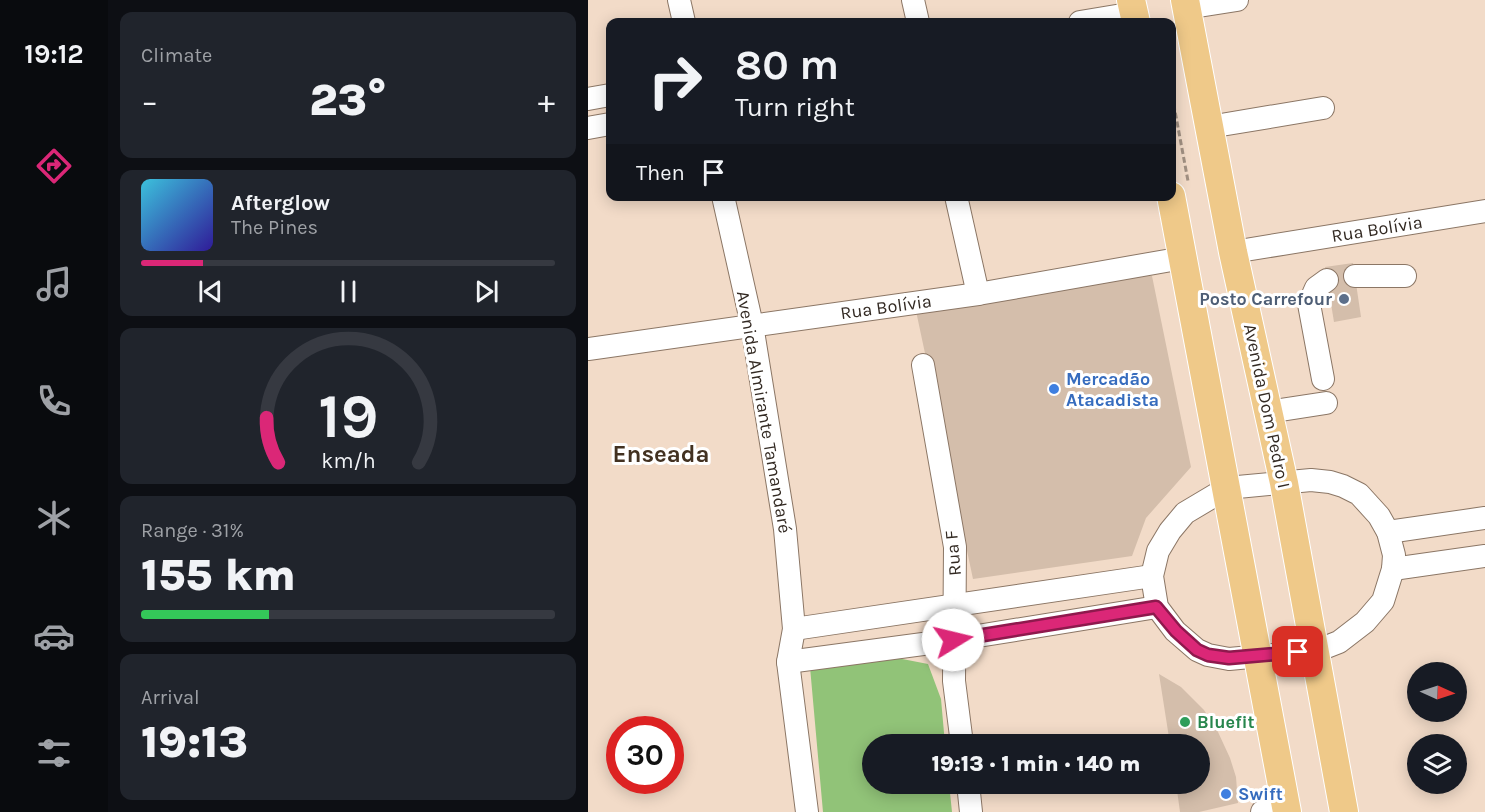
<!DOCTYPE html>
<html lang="en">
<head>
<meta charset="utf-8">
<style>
	body { margin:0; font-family:Karla,sans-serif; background:#20242c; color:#f1f3f6; height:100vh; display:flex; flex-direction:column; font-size:22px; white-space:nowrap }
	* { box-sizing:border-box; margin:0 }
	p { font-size:20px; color:#9ea1a6 }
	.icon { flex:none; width:33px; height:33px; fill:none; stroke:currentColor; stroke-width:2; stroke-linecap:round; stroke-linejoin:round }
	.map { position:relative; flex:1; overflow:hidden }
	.drawer { display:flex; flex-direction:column; gap:12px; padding:12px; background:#0d0f14; width:480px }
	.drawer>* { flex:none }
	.guide { position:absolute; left:18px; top:18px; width:570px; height:183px; border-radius:12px; box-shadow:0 3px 15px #0003; background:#171b24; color:#f1f3f6; overflow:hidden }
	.needle { width:39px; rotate:93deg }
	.fabs { position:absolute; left:819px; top:662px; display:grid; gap:12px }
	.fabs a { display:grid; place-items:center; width:60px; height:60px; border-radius:50%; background:#171b24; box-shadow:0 3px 15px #0003; font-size:30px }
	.speed { position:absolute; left:18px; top:716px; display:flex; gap:12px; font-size:30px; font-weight:700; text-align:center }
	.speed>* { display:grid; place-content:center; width:78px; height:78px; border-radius:50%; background:#171b24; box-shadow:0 3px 15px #0003; line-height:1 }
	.speed .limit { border:9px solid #d22; background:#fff; color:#111 }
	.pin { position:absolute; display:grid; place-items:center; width:51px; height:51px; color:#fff; margin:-26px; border-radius:12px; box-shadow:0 3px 9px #0006 }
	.me { position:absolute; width:66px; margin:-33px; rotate:81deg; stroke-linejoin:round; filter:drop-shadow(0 0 4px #0008) }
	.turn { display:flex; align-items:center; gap:21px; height:126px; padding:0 30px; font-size:27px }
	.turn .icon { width:78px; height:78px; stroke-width:2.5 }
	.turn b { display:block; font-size:42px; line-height:51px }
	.then { display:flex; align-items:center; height:57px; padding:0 30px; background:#0003; gap:12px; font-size:22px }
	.big { font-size:45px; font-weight:800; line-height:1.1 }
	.drawer .tile { flex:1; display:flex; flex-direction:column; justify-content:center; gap:9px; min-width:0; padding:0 21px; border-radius:12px; background:#20242c }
	.drawer .dial { align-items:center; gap:0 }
	.dial svg { height:156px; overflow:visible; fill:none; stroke:#363941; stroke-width:7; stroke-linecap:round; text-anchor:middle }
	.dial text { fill:#f1f3f6; stroke:none }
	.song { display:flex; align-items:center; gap:18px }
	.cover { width:72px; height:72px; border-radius:9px; background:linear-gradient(135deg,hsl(190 70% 55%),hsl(250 70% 35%)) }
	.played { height:6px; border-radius:3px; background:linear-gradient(90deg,#db2777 15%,#363941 15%) }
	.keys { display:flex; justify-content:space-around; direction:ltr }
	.heat { display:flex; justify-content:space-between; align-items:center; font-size:33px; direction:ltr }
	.charge { height:9px; border-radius:4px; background:linear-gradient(90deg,#34c759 31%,#363941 0) }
	.trip { position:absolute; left:274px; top:734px; width:348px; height:60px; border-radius:30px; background:#171b24; box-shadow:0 3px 15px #0003; font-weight:800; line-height:60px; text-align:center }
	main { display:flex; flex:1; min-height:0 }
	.tab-bar { display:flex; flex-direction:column; width:108px; justify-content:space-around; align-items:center; background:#090b0e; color:#9ea1a6 }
	.tab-bar .icon { width:42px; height:42px }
	.tab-bar .on { color:#db2777 }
	.tab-bar b { font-size:27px; color:#f1f3f6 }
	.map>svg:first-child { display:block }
	.forest { fill:#91c378 }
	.building { fill:#d4beab }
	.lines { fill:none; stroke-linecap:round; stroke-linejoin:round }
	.minor-casing { stroke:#8b7665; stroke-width:24 }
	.major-casing { stroke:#fff; stroke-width:30 }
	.path { stroke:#a19082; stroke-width:3; stroke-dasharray:6 3; stroke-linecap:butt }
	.minor { stroke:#fff; stroke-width:22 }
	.major { stroke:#efc989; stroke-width:28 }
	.route-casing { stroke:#8e194d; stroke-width:15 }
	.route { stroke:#db2777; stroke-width:10 }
	.service-dot { fill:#5c6f8a; stroke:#fff; stroke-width:2 }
	.shop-dot { fill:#3f7fe0; stroke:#fff; stroke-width:2 }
	.leisure-dot { fill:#2e9e5b; stroke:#fff; stroke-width:2 }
	.labels { text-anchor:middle; stroke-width:6; stroke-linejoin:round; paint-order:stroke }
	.street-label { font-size:18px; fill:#332a23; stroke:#fff }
	.service-label { font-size:18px; font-weight:bold; fill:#4e5e75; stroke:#fff; text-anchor:end }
	.shop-label { font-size:18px; font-weight:bold; fill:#366cbe; stroke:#fff; text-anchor:start }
	.leisure-label { font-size:18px; font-weight:bold; fill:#27864d; stroke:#fff; text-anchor:start }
	.district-label { font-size:24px; font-weight:bold; fill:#423121; stroke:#fff }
</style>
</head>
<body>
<main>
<nav class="tab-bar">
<b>19:12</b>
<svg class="icon on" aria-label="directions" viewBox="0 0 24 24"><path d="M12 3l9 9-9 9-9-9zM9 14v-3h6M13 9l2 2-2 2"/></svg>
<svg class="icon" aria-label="music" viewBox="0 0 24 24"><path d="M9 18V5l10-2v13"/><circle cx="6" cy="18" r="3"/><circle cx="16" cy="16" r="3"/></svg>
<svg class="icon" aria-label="phone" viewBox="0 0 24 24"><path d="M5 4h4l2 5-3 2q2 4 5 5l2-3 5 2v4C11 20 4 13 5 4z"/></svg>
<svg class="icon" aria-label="climate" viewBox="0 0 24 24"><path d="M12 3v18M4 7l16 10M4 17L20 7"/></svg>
<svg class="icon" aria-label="car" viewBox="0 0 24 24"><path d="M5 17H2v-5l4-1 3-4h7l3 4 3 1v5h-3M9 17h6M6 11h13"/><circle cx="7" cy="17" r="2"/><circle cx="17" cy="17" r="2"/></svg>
<svg class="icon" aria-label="filters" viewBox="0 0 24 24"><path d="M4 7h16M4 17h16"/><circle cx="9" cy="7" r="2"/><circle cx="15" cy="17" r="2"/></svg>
</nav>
<section class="drawer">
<div class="tile"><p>Climate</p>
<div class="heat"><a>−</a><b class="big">23°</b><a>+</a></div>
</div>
<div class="tile">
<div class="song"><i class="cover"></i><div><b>Afterglow</b><p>The Pines</p></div></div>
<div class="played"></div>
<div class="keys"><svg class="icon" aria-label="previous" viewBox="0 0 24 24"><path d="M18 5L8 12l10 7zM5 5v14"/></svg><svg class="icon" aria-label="pause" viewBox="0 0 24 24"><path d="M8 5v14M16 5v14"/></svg><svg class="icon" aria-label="next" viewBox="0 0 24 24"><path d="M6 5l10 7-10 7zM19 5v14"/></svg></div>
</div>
<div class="tile dial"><svg viewBox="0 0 100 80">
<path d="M14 69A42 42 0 1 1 86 69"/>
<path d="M14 69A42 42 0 0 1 8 46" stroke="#db2777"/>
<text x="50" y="56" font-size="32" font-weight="700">19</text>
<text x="50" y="72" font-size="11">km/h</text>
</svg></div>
<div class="tile"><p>Range · 31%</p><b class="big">155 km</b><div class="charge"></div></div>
<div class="tile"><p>Arrival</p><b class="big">19:13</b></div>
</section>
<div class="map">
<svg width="897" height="812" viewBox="0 0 897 812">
	<rect width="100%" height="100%" fill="#f2dbc8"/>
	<polygon class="forest" points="304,657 340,664 353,699 357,744 285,744 285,783 361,783 364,812 235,812 222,667"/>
	<g class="building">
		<polygon points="765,263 773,317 746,322 737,267"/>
		<polygon points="552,275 564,276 603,467 558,518 544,556 385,579 328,311"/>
		<polygon points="571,674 593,687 616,710 630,732 642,758 648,777 650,803 611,812 592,812 588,783 612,783 612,744 582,744"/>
	</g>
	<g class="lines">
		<defs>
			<g id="minor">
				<polyline points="91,0 96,22"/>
				<polyline points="325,0 330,22"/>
				<polyline points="598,8 649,0"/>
				<polyline points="492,22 546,13"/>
				<polyline points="0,99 22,95"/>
				<polyline points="621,127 735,108"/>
				<polyline points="0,128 22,124"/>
				<polyline points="135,196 164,325 197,529 206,629 200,662 219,812"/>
				<polyline points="368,196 390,294"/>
				<polyline points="645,252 897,211"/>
				<polyline points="767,276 817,276"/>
				<polyline points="0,349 390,294 595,258"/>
				<polyline points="335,365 367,547 366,681 374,744"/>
				<polyline points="735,379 721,304 728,288 739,280"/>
				<polyline points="680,412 738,403"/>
				<polygon points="723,480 742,482 755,486 771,494 791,516 800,532 806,555 805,569 795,601 777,622 751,642 728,651 641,659 620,655 609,650 587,631 569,607 564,576 570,551 582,531 597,513 639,488"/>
				<polyline points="800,532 897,518"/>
				<polyline points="805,569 897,556"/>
				<polyline points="206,629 564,576"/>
				<polyline points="200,662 365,640 569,607"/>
				<polyline points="380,783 383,812"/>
				<polyline points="674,812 698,804"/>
			</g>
			<g id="major">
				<polyline points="543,0 548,22"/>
				<polyline points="597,0 645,252 696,483 756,812"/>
				<polyline points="583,196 699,812"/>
			</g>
		</defs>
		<use href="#minor" class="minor-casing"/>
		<use href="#major" class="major-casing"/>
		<polyline class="path" points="584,95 600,181"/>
		<use href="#minor" class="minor"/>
		<use href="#major" class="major"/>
	</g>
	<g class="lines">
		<defs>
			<polyline id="route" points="365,640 568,607 588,631 609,650 620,655 641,658 710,652"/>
		</defs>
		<use href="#route" class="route-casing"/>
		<use href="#route" class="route"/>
	</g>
	<circle class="service-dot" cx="756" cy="299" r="6"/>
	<g class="shop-dot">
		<circle cx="466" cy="389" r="6"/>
		<circle cx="638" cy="794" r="6"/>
	</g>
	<circle class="leisure-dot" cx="597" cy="722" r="6"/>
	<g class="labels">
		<g class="street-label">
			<text transform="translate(789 229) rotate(-9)" y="6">Rua Bolívia</text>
			<text transform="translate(298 307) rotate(-8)" y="6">Rua Bolívia</text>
			<text transform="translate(679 406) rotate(78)" y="6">Avenida Dom Pedro I</text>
			<text transform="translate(176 412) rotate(80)" y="6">Avenida Almirante Tamandaré</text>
			<text transform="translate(365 553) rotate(-95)" y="6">Rua F</text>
		</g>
		<g class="service-label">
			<text x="744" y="305">Posto Carrefour</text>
		</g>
		<g class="shop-label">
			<text x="478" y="385">Mercadão<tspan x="478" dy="21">Atacadista</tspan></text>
			<text x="650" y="800">Swift</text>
		</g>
		<g class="leisure-label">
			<text x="609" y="728">Bluefit</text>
		</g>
		<g class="district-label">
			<text x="73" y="462">Enseada</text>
		</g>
	</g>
</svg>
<div class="fabs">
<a><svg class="needle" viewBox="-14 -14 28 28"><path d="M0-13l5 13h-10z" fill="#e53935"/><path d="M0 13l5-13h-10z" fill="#9ea1a6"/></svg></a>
<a><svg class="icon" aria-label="layers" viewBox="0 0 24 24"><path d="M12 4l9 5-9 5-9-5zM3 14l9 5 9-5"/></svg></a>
</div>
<div class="speed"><div class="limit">30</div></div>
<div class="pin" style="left:710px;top:652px;background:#d93025"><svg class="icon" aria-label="arrive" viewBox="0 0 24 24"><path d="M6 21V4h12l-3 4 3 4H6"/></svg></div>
<svg class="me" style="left:365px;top:640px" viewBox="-20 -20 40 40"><circle r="19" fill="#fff"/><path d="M0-13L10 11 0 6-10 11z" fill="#db2777"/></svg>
<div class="trip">19:13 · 1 min · 140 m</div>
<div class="guide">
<div class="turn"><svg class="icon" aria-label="right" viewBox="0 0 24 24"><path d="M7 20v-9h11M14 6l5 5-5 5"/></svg><div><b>80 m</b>Turn right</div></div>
<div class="then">Then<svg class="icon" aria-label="arrive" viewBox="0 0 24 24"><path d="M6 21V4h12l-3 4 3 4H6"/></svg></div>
</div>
</div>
</main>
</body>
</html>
